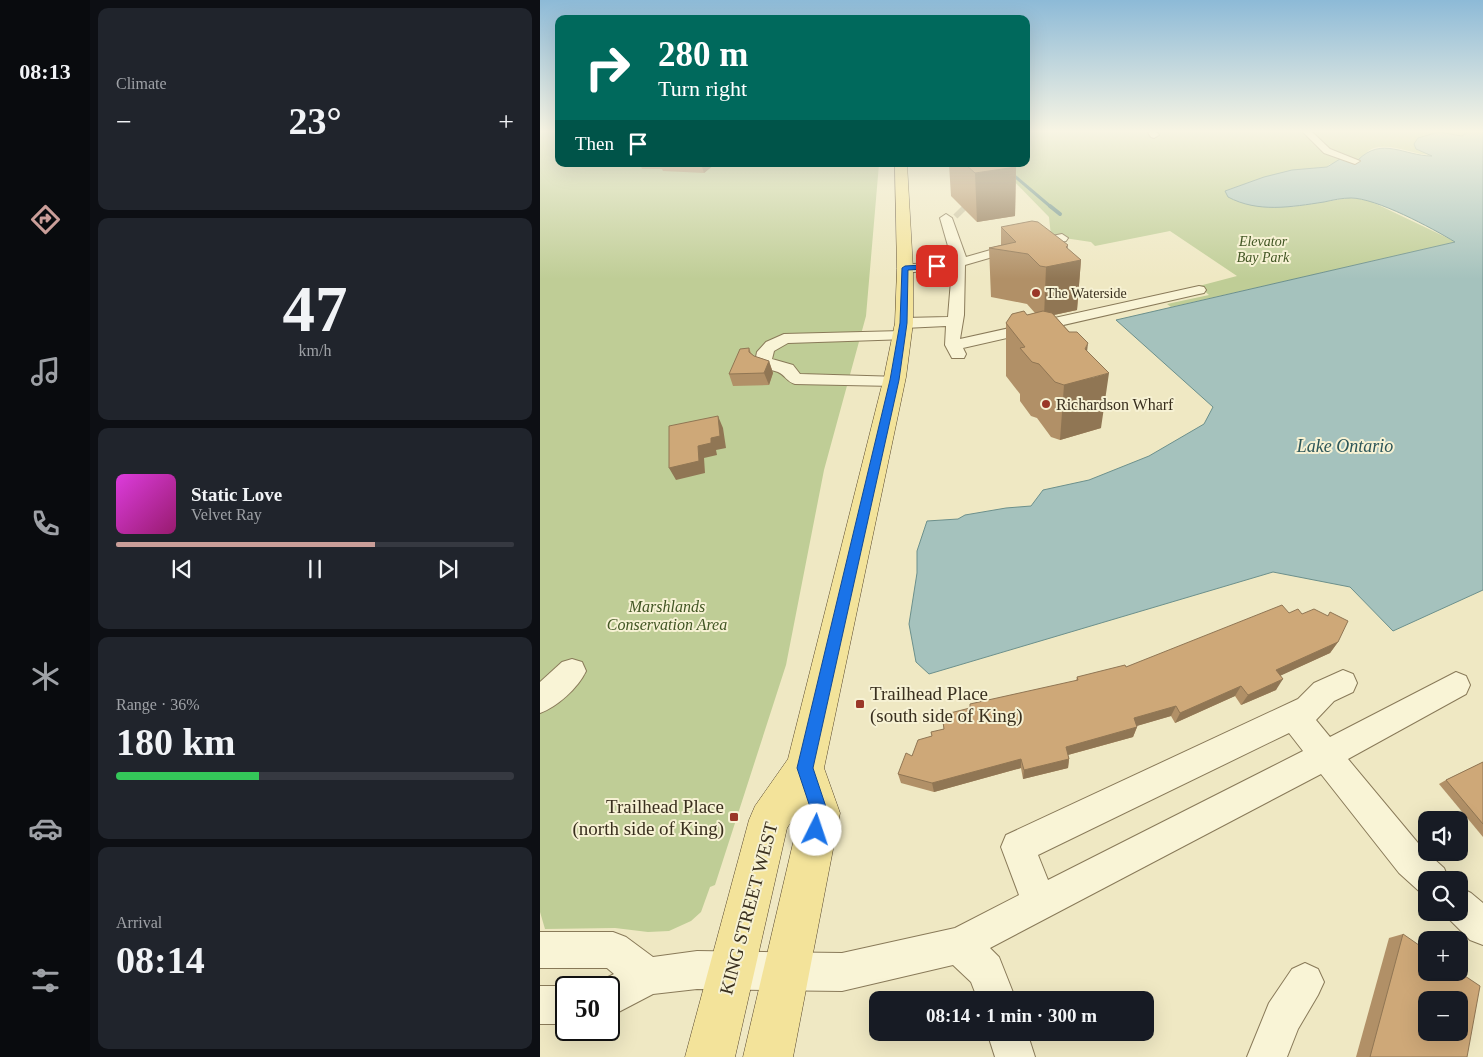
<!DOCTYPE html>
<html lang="en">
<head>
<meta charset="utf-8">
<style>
	body { margin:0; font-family:"Times New Roman",serif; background:#20242c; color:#f1f3f6; height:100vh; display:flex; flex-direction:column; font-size:19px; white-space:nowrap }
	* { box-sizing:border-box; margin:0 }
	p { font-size:16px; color:#9ea1a6 }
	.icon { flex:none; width:28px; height:28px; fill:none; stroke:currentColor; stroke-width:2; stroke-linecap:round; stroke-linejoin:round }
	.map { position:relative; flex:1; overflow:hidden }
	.side { display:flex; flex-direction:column; gap:8px; padding:8px; background:#0d0f14; width:450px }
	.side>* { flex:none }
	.hud { position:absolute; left:15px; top:15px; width:475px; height:152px; border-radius:10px; box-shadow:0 5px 20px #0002; background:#00695c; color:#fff; overflow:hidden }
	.buttons { position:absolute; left:878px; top:811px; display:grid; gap:10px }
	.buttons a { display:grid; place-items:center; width:50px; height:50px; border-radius:10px; background:#171b24; box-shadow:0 5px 20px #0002; font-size:25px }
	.speed { position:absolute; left:15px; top:976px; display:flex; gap:10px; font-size:25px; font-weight:700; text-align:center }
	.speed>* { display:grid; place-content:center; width:65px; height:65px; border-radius:50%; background:#171b24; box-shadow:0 5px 20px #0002; line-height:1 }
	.speed .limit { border:2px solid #111; border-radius:8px; background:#fff; color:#111 }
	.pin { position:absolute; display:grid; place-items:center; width:42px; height:42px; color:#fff; margin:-21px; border-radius:10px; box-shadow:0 2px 8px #0006 }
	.me { position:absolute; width:55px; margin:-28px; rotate:4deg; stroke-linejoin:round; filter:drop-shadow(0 0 4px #0008) }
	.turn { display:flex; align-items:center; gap:18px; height:105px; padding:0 20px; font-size:22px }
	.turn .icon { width:65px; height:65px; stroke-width:2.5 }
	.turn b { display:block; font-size:35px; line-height:42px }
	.then { display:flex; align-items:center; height:48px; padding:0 20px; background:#0003; gap:10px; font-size:19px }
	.big { font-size:38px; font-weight:800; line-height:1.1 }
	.side .widget { flex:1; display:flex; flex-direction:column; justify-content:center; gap:8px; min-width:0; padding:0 18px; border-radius:10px; background:#20242c }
	.side .dial { align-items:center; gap:0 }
	.dial b { font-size:65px; line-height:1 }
	.song { display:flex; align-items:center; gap:15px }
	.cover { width:60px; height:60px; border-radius:8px; background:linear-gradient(135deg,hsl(300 70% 55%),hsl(320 70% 35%)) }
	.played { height:5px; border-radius:2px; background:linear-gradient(90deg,#ca9e99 65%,#363941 65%) }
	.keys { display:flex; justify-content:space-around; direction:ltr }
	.heat { display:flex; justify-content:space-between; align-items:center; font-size:28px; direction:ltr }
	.charge { height:8px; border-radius:4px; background:linear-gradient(90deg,#34c759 36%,#363941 0) }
	.trip { position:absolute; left:329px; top:991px; width:285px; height:50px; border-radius:10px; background:#171b24; box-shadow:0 5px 20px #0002; font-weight:800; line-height:50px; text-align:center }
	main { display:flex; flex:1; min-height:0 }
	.dock { display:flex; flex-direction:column; width:90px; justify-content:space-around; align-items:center; background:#090b0e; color:#9ea1a6 }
	.dock .icon { width:35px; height:35px }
	.dock .active { color:#ca9e99 }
	.dock b { font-size:22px; color:#f1f3f6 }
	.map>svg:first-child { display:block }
	.green { fill:#bfcd96 }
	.water { fill:#a5c2bd; stroke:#6c908c }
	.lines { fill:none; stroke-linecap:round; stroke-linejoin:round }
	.stream-far1 { stroke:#6c908c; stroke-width:3 }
	.stream { stroke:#6c908c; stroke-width:4 }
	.minor-tunnel { stroke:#cbc3a2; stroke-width:13; stroke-dasharray:13 6; stroke-linecap:butt }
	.minor-casing { stroke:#897a59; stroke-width:2 }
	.major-casing { stroke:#57472e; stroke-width:1 }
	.minor { fill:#f9f4d6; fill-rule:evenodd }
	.major { fill:#f3e39a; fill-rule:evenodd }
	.wall { fill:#b19067 }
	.shaded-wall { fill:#907654 }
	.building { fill:#cea878; stroke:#907654; fill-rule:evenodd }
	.route { fill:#1a73e8; stroke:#114b97 }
	.poi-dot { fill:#9a3728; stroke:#f6f1d3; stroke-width:2 }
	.labels { text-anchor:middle; stroke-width:4; stroke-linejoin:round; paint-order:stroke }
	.far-park-label { font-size:14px; font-style:italic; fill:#425624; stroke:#f6f1d3 }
	.far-poi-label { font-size:14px; fill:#392f1e; stroke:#f6f1d3; text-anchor:start }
	.poi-label { font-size:16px; fill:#392f1e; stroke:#f6f1d3; text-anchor:start }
	.park-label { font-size:16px; font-style:italic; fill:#425624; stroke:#f6f1d3 }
	.water-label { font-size:18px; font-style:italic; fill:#2d5659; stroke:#f6f1d3 }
	.near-poi-label { font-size:19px; fill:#392f1e; stroke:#f6f1d3; text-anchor:start }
	.near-street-label { font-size:19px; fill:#392f1e; stroke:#f6f1d3 }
</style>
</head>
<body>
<main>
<nav class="dock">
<b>08:13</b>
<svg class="icon active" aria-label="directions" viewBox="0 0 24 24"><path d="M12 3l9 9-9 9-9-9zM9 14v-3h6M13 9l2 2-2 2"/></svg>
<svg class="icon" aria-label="music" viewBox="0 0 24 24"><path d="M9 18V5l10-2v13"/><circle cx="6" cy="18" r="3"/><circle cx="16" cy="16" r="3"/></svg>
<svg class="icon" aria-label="phone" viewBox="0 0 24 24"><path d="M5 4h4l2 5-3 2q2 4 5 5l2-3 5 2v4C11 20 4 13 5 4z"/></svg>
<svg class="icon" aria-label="climate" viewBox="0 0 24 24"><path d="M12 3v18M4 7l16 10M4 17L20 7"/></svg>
<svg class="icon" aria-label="car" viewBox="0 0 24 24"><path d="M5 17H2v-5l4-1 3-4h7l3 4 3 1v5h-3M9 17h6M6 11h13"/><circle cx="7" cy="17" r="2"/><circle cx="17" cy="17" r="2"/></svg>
<svg class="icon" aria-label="filters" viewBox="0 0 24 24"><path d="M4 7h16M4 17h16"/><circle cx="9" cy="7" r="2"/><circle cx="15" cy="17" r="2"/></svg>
</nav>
<section class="side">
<div class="widget"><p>Climate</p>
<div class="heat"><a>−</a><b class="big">23°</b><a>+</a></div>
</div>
<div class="widget dial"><b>47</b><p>km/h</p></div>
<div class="widget">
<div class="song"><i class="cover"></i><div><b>Static Love</b><p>Velvet Ray</p></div></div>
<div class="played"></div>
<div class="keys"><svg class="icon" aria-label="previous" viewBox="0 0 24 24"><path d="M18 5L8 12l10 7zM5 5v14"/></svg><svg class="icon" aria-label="pause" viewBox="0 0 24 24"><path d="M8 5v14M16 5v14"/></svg><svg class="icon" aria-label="next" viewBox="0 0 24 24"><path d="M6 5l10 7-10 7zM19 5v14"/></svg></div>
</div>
<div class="widget"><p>Range · 36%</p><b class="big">180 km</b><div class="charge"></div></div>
<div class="widget"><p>Arrival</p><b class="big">08:14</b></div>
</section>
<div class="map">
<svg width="943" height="1057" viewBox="0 0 943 1057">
	<rect width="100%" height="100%" fill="#efe8c3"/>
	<g class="green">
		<polygon points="0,131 19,131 19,164 339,164 326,316 284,470 246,665 175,885 170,887 161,912 151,921 129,931 108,932 75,928 5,929 0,912"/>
		<path d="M 486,131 L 929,131 L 922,136 L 912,135 L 894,155 C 874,156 854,143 834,148 C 827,150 824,157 818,160 C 811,164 798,163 790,164 L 787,167 C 748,171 722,177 685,191 L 751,207 L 809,198 L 828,200 L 916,242 L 631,307 L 627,304 L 669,295 L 659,286 L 697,276 L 630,231 L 555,246 L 551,242 L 511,236 L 509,217 L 457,164 L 486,164 Z"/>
	</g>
	<path class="water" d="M 928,131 L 943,131 L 943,590 L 853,631 L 810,587 L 733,572 L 389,674 L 376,662 L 369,624 L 377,573 L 377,551 L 387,521 L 418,519 L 425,515 L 466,508 L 491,506 L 503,490 L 549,480 L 609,456 L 664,424 L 673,407 L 576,320 L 915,242 C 892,228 836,198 811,198 C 802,198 793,200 784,202 C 751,207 718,213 688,197 L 685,191 L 724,177 L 752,170 L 787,167 L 800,159 L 818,160 C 842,136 864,156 892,156 L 876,149 L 874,144 L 878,138 L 899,132 L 922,136 Z"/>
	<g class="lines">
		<polyline class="stream-far1" points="471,173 511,207"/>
		<polyline class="stream" points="510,206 520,214"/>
		<polyline class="minor-tunnel" points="418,210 422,214"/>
		<defs>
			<g id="minor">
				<polygon points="607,131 616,131 619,135 614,138 611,137"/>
				<polygon points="762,131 771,131 790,149 820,161 815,164 784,153"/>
				<polygon points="406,214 412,218 426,257 468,245 522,234 528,238 526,241 470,252 425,265 424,315 420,339 659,286 664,287 666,290 664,293 659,294 423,348 426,354 424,358 412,358 405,345 406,326 364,328 359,326 356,323 359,320 364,318 408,317 412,268 365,273 358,269 365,265 412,260 400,218"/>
				<path d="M 362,331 L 368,333 L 370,336 L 368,339 L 248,343 L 234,351 L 232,359 L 253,365 L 260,374 L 360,377 L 363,381 L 360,385 L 354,386 L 255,384 C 247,382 245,375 238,372 C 230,369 220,369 215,362 L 217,352 L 226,342 L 244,334 Z"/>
				<path d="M 32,659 L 42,662 L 46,671 C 38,688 17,707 0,713 L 0,682 L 22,662 Z"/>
				<path d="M 803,670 L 813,674 L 817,683 L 813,692 L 794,701 L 776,720 L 790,737 L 916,672 L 926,676 L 930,685 L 926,694 L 808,759 L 883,849 L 904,868 L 909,880 L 886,880 L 886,895 L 880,892 L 859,873 L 781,774 L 450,948 L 459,957 L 476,1000 L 438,1000 L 431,982 L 413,965 L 302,991 L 157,989 L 113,994 L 69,1017 L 69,988 L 54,988 L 55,984 L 74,974 L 67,968 L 0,968 L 0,932 L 73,932 L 86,937 L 113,957 L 157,951 L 302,953 L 415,928 L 479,895 L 461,847 L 466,835 L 758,699 L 774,683 ZM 749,733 L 763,751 L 508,880 L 498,855 Z"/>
				<polygon points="919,887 931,893 943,903 943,945 930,940 907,917 904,912 919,912"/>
				<polygon points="765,963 778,969 784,982 778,995 758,1029 747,1057 707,1057 729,1003 752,969"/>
				<polygon points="0,986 26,986 31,988 26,988 26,1024 0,1024"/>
				<polygon points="447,1032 487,1032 495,1057 455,1057"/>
			</g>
			<polygon id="major" points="355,164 367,164 373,269 373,323 366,377 284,768 300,813 253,1057 203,1057 260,813 259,810 247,828 195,1057 145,1057 209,820 215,806 248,759 344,377 355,323 357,269"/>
		</defs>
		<use href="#minor" class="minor-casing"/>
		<use href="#major" class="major-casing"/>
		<use href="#minor" class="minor"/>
		<use href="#major" class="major"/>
	</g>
	<g class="wall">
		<polygon points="100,164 175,164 164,173 123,171 122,169 102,169"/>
		<polygon points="409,164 472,164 476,167 475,216 437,222 411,196"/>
		<polygon points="461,227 527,248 541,260 537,310 514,315 547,351 561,428 520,440 511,437 497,418 491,416 480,401 480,394 466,376 466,323 487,315 495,313 487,304 451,297 449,248 461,245"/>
		<polygon points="209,348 211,353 214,356 229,361 233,373 229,385 193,386 189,374"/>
		<polygon points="749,613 762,614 798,642 790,653 741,675 736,690 701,705 695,696 635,723 631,716 596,726 597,727 593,737 528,755 529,759 528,768 483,779 481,768 394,792 361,783 358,774 372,756 392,736 404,729 536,681 537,677 586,667"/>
		<polygon points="943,762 943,837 899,784 906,780"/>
		<polygon points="863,934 927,1057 816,1057 849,938"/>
	</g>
	<g class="shaded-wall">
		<polygon points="161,164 175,164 164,173"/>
		<polygon points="476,167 475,216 437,222 435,173"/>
		<polygon points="528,245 526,263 541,260 537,310 504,317 506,267"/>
		<polygon points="548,343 544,380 569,373 561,428 520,440 524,385 545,349"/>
		<polygon points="229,361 233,373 229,385 224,373"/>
		<polygon points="178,416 183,428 186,448 176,450 177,455 164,458 165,473 136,480 129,468 158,446 171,438"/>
		<polygon points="798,642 790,653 729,681 736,670"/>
		<polygon points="743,679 736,690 701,705 708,695"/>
		<polygon points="701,686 695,696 635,723 640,713"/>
		<polygon points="636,706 631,716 590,728 594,718"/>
		<polygon points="597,727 593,737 524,756 526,747"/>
		<polygon points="481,759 481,768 394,792 392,783"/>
		<polygon points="529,759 528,768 483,779 484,770"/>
	</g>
	<g class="building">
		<polygon points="425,164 472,164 476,167 435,173"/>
		<polygon points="492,221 498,222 528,245 526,247 541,260 506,267 500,266 488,254 449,248 476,242 461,227"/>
		<polygon points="484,311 487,315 503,311 512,313 529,332 537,332 548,343 545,349 569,373 524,385 515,382 499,364 492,362 480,348 485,347 466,323 472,314"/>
		<polygon points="209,348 209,352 214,356 229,361 224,373 189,374 200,349"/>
		<polygon points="178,416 180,436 171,438 171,443 158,446 159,461 129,468 129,426"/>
		<polygon points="742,605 749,613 758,609 762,614 774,609 788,616 790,612 808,621 798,642 736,670 743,679 708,695 701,686 640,713 636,706 594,718 597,727 526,747 529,759 484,770 481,759 392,783 358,774 366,753 372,756 378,740 392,736 391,732 404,729 402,715 430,708 430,704 538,680 537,677 585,665 586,667"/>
		<polygon points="943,762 943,824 906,780"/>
		<path d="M 863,934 L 886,950 L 886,972 L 919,972 L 940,986 L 927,1057 L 830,1057 ZM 886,1000 L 919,1000 L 919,1032 L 886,1032 Z"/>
	</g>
	<linearGradient id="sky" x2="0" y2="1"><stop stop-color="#8dbad7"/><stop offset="0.47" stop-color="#f8f5e4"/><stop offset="1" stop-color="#f8f5e4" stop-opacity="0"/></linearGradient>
	<rect width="943" height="279" fill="url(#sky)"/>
	<polygon class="route" points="397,264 400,265 400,268 368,270 367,323 359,380 273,768 288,813 282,836 276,839 271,836 268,830 272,813 257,768 350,380 360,323 362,268 365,266"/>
	<g class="poi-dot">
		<circle cx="496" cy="293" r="5"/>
		<circle cx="506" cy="404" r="5"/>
		<rect x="315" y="699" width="10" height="10" rx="2.5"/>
		<rect x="189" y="812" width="10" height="10" rx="2.5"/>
	</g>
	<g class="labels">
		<g class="far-park-label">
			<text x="723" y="246">Elevator<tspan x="723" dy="16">Bay Park</tspan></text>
		</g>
		<g class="far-poi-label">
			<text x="506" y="298">The Waterside</text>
		</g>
		<g class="poi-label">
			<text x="516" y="410">Richardson Wharf</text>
		</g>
		<g class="park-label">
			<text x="127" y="612">Marshlands<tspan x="127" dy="18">Conservation Area</tspan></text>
		</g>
		<g class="water-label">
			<text x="805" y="452">Lake Ontario</text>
		</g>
		<g class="near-poi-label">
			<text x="330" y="700">Trailhead Place<tspan x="330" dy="22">(south side of King)</tspan></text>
			<text x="184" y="813" text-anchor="end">Trailhead Place<tspan x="184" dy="22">(north side of King)</tspan></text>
		</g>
		<g class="near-street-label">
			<text transform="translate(208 908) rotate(-75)" y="7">KING STREET WEST</text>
		</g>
	</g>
</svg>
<div class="buttons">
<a><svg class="icon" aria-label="sound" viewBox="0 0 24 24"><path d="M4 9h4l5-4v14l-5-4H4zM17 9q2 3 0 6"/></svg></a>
<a><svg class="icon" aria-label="search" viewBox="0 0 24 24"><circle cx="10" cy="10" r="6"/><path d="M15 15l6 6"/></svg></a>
<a>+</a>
<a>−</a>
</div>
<div class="speed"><div class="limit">50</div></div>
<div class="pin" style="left:397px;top:266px;background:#d93025"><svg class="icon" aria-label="arrive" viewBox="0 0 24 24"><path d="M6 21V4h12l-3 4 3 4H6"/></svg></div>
<svg class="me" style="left:276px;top:830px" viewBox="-20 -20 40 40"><circle r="19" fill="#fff"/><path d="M0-13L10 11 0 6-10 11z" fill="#1a73e8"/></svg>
<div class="trip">08:14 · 1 min · 300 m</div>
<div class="hud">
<div class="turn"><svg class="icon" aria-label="right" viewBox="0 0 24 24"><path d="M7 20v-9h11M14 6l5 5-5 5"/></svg><div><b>280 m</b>Turn right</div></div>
<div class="then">Then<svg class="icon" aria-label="arrive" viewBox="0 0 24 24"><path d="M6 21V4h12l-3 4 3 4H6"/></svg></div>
</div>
</div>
</main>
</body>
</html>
